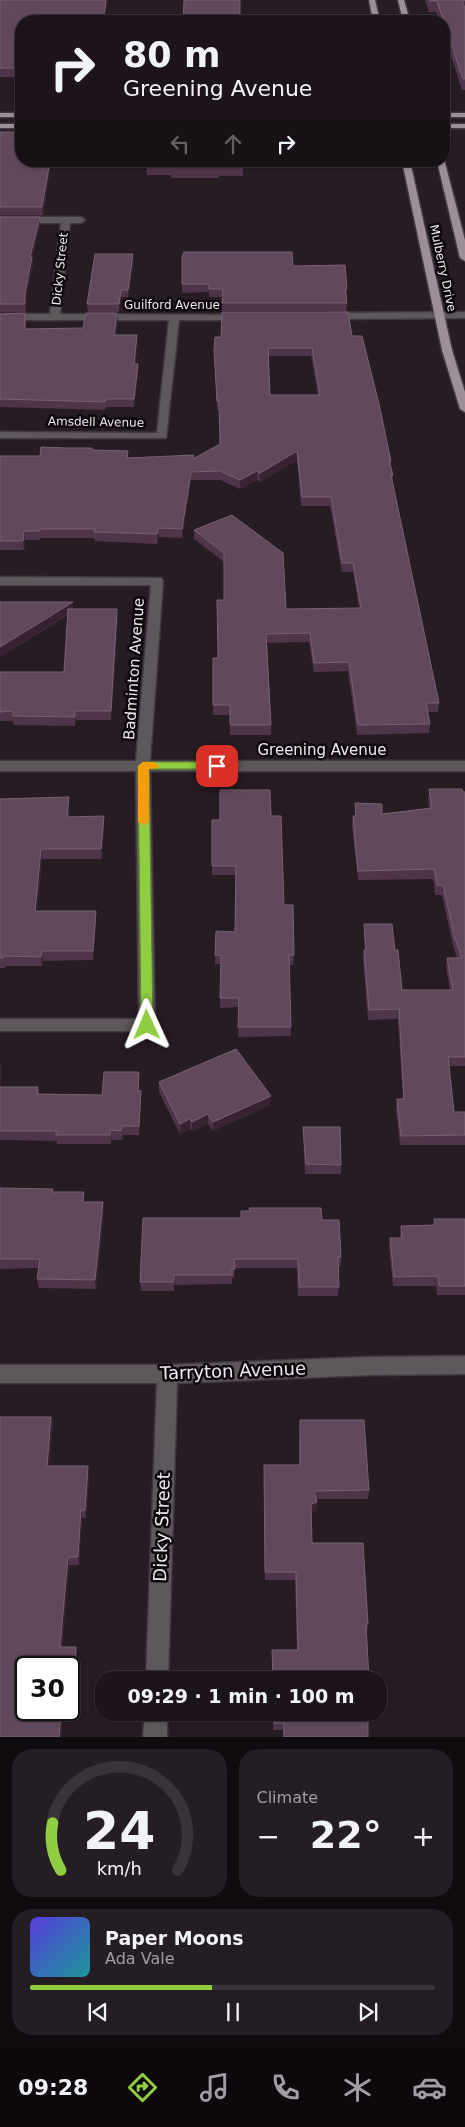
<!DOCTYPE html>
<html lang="en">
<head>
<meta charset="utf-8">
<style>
	body { margin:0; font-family:"DejaVu Sans",sans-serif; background:#251d24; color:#f1f3f6; height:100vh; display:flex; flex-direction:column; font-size:19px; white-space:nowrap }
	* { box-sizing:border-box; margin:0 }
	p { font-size:16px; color:#a09ea3 }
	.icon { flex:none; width:28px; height:28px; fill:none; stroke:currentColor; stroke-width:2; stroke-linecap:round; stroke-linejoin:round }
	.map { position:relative; height:1737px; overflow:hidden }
	.details { display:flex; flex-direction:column; gap:12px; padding:12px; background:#100b0f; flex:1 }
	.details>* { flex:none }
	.hud { position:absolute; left:15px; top:15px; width:435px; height:152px; border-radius:20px; box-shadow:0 1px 4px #0004,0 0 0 1px #3b333a; background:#1d141b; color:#f1f3f6; overflow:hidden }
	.speed { position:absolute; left:15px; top:1656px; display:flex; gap:10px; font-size:25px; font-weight:700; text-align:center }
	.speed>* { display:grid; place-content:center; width:65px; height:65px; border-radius:50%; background:#1d141b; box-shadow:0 1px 4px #0004,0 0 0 1px #3b333a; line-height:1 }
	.speed .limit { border:2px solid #111; border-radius:8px; background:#fff; color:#111 }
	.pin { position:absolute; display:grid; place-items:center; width:42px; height:42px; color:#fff; margin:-21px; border-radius:10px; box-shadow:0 2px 8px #0006 }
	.me { position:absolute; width:55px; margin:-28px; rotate:359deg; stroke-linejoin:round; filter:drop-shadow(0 0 4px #0008) }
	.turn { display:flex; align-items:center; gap:18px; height:105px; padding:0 25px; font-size:22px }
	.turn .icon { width:65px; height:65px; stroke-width:2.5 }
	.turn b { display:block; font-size:35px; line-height:42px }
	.lanes { display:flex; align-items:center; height:48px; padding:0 25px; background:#0003; justify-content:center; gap:25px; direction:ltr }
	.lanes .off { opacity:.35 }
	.big { font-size:38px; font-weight:600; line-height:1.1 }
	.details .card { flex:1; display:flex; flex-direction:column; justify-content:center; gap:8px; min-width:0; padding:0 18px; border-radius:20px; background:#251d24 }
	.details .dial { align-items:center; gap:0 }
	.dial svg { height:130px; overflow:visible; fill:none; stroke:#3b333a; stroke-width:7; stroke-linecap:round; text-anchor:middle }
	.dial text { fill:#f1f3f6; stroke:none }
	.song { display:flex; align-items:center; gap:15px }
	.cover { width:60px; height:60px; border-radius:8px; background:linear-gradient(135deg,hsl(250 70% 55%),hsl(180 70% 35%)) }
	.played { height:5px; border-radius:2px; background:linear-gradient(90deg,#90cd41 45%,#3b333a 45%) }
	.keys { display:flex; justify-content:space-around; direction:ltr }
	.heat { display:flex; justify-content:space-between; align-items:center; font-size:28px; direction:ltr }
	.details .tiles { flex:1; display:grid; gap:12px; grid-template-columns:1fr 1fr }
	.card:last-child { grid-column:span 2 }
	.trip { position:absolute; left:95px; top:1671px; width:292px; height:50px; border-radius:20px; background:#1d141b; box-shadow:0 1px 4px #0004,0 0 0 1px #3b333a; font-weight:600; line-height:50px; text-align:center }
	.dock { display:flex; height:80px; justify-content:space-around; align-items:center; background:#0c080b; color:#a09ea3 }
	.dock .icon { width:35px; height:35px }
	.dock .on { color:#90cd41 }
	.dock b { font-size:22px; color:#f1f3f6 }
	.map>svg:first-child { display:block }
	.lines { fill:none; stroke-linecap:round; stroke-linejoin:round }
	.minor-casing { stroke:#433840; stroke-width:3 }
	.major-casing { stroke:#433840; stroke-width:3 }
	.minor { fill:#5e575c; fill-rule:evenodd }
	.major { fill:#9c8f99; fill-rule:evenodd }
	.wall { fill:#4f3549; fill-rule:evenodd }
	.shaded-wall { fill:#382333 }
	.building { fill:#60495b; stroke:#776272; fill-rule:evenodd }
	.route { fill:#90cd41; stroke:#5e852a }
	.slow { fill:#f59e0b }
	.labels { text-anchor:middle; stroke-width:5; stroke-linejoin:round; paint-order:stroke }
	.far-street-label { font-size:12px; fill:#f0e8ee; stroke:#0c070b }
	.street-label { font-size:15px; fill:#f0e8ee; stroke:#0c070b }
	.near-street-label { font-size:18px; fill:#f0e8ee; stroke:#0c070b }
</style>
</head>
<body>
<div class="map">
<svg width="465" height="1737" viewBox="0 0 465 1737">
	<rect width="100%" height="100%" fill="#271b24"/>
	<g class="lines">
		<defs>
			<g id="minor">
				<polygon points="0,217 81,217 85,220 81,223 70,223 60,314 244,315 244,319 241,320 179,320 166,438 0,438 0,432 157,433 169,320 0,320 0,314 50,314 61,223 0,223"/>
				<polygon points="465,312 465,318 329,319 324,316 329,313"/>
				<polygon points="0,577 161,578 163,581 150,761 465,761 465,771 150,771 155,1025 153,1029 147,1031 0,1031 0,1019 139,1019 136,771 0,771 0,761 136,761 151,585 0,585"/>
				<polygon points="465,1356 465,1374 369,1375 177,1383 168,1680 146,1680 157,1383 0,1383 0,1365 167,1365 369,1357"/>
				<polygon points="145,1712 167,1712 167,1737 143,1737"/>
			</g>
			<g id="major">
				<polygon points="369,0 375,0 380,21 373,21"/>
				<polygon points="398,0 404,0 410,21 403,21"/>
				<rect x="0" y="113" width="21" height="4"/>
				<rect x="444" y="113" width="21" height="4"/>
				<rect x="0" y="124" width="21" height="4"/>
				<rect x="444" y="124" width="21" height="4"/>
				<polygon points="444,159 465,240 465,261 460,258 437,161 444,161"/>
				<polygon points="402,161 410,161 452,350 465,392 465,412 460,409 442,350"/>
			</g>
		</defs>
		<use href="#minor" class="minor-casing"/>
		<use href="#major" class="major-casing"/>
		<use href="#minor" class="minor"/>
		<use href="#major" class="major"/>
	</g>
	<g class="wall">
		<polygon points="0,0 108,0 104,21 21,21 21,77 0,77"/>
		<polygon points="425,0 465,0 465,90 462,90 444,34 444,21 440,21 436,12 429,12"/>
		<polygon points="0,132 21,161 51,161 43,215 0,215"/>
		<polygon points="243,161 243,176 219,176 219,178 171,178 171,175 147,175 146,164"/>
		<polygon points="0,217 40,225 32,260 33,265 25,301 26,312 0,312"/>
		<polygon points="182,257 293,266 347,289 347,297 346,297 347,303 346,311 222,311 223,297 209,297 209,292 182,293"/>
		<polygon points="134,262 128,297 121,297 119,312 88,312 87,304"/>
		<polygon points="25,313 26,329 83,328 118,321 116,335 138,344 135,364 138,364 138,373 134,407 106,407 105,410 0,407 0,314"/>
		<path d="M 352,336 L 391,461 L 391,466 L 393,475 L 392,481 L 439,703 L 438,712 L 427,712 L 430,724 L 429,733 L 357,735 L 348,671 L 314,672 L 309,642 L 267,643 L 271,725 L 271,735 L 230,735 L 230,715 L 213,715 L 213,658 L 218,658 L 224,600 L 224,562 L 194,539 L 194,530 L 232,515 L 286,609 L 359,608 L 353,572 L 342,572 L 330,506 L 301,506 L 297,460 L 260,482 L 257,480 L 240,489 L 220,480 L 191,480 L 182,538 L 158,537 L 157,544 L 95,541 L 94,538 L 40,538 L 40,540 L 25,540 L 24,550 L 0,550 L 0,456 L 40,456 L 93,450 L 128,451 L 128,458 L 194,459 L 220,444 L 220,410 L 217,410 L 214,350 ZM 268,356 L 311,356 L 318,395 L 270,395 Z"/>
		<polygon points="73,609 118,618 111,720 76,720 75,726 14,725 13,721 0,721 0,672 64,672 68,615 0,657"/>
		<polygon points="429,789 465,792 465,1066 449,1066 454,1112 465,1112 465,1145 400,1145 396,1109 397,1099 403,1099 398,1019 368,1020 363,960 364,950 365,950 364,933 364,924 395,950 402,990 450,990 446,968 447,958 457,958 453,946 442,895 435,895 433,879 358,880 352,826 353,816 355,816 355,803 382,814 429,808 428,799"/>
		<polygon points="0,799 69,807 69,817 104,816 104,826 102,859 42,859 37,911 96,920 93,960 43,961 42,966 5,966 5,968 0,968"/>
		<polygon points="271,816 284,905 294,955 293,965 289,965 291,1036 238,1037 239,1007 220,1008 221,964 215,964 215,955 235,932 235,875 212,875 212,820"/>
		<polygon points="0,1062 2,1072 0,1087 38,1087 39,1094 102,1095 139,1081 139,1091 141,1100 139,1135 123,1135 122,1140 111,1140 111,1144 57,1144 57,1141 0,1140"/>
		<polygon points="159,1082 270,1105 213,1131 208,1124 192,1131 190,1129 180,1134 159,1092"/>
		<polygon points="303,1127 341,1165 341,1174 305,1174 303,1136"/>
		<polygon points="0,1188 53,1189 53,1192 85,1202 104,1212 96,1289 39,1288 37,1279 39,1268 0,1269"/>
		<polygon points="434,1219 465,1219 465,1295 437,1295 436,1286 393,1286 389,1247 390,1238 400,1238 401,1226 433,1226"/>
		<polygon points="322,1220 341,1257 341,1266 338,1266 339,1287 338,1296 298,1296 297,1268 235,1268 234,1278 232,1278 232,1284 174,1285 174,1291 141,1291 140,1282"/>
		<path d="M 51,1417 L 53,1425 L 49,1466 L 89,1475 L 86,1518 L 82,1518 L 79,1565 L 69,1565 L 62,1647 L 76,1647 L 77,1655 L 74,1711 L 63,1711 L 61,1737 L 0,1737 ZM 69,1668 L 69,1710 L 26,1710 Z"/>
		<polygon points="300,1420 369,1490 368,1499 317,1499 317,1510 311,1512 312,1543 368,1624 367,1632 366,1632 369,1680 272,1680 272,1650 297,1650 295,1580 265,1580 264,1465 299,1465"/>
		<polygon points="273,1712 369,1712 369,1713 368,1713 368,1737 283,1737 283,1730 273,1730"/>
	</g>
	<g class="shaded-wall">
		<polygon points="106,0 108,0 104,21 103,21"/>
		<polygon points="50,161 51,161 43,215 42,207"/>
		<polygon points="40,217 40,225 32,260 33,265 25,301 26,312 25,293 30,257"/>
		<polygon points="133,254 134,262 128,297 128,290"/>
		<polygon points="121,290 121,297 119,312 119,304"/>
		<polygon points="117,313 118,321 115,344 114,335"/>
		<polygon points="137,335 138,344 134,373 134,364"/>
		<polygon points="138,364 138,373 134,407 134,399"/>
		<polygon points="297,451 297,460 260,482 260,473"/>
		<polygon points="257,471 257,480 240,489 240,480"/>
		<polygon points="191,472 191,480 182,538 182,529"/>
		<polygon points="158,528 158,537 157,544 157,534"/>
		<polygon points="24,531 25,540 24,550 23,541"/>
		<polygon points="73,602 73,611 0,657 0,647"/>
		<polygon points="117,609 118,618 111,720 111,711"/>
		<polygon points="75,711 76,720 75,726"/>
		<polygon points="69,797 69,807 68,826 67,817"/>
		<polygon points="104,816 104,826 102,859 101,849"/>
		<polygon points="41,849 42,859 36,921 35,911"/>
		<polygon points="96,911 96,920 93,960 93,951"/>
		<polygon points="42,951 43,961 42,966 41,957"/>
		<polygon points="1,1062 2,1072 0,1087 0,1067"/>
		<polygon points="141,1090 141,1100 139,1135 139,1126"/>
		<polygon points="271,1096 270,1105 213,1131 213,1122"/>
		<polygon points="208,1114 208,1124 192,1131 192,1122"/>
		<polygon points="190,1119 190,1129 180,1134 180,1124"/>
		<polygon points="103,1202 104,1212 96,1289 95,1280"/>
		<polygon points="51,1417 53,1425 48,1474 47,1466"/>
		<polygon points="88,1466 89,1475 86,1518 85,1510"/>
		<polygon points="317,1502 317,1510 311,1512 311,1504"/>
		<polygon points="81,1510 82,1518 79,1565 78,1557"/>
		<polygon points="68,1557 69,1565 61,1655 60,1647"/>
		<polygon points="76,1647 77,1655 74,1711 73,1704"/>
		<polygon points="61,1710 63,1710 61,1737 59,1737"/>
	</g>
	<g class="building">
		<polygon points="0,0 106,0 103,21 21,21 21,68 0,68"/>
		<polygon points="184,0 240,0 240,21 183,21"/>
		<polygon points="429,0 465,0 462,1 465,8 465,79 463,79 437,1 430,1"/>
		<polygon points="0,132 21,132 21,161 50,161 42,207 0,207"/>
		<polygon points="147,161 243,161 243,164 219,164 219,167 171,167 171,164 146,164"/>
		<polygon points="0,217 40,217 30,257 32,257 25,293 25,304 0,304"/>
		<polygon points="184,252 292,252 293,266 345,265 347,289 345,289 347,303 222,303 223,289 209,289 209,284 182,284 182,257"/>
		<polygon points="95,254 133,254 128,290 121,290 119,304 87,304"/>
		<path d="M 222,312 L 348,312 L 352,336 L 362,336 L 379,404 L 391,461 L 389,461 L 393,475 L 391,475 L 439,703 L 426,703 L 430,724 L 358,725 L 349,662 L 314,663 L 310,633 L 266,634 L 271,725 L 230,725 L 230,705 L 213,705 L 213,658 L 218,658 L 217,600 L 224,600 L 224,553 L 194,530 L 232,515 L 283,553 L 286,609 L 361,608 L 353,563 L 342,563 L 331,497 L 302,497 L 297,451 L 260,473 L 257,471 L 240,480 L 220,471 L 191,472 L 182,529 L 158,528 L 157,534 L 94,532 L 95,529 L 40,529 L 39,531 L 24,531 L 23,541 L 0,541 L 0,456 L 40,456 L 41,447 L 67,448 L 92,448 L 92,450 L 128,451 L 127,458 L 194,455 L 193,459 L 220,444 L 219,401 L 217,401 L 214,350 L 215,337 L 221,337 ZM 268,348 L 312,348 L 320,395 L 270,395 Z"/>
		<polygon points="25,313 25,329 83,328 86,313 117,313 114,335 137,335 134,364 138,364 134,399 105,399 105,402 0,399 0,314"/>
		<polygon points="0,602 73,602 0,647"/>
		<polygon points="68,609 117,609 111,711 75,711 75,717 13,716 13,711 0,712 0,672 64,672"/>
		<polygon points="429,789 462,789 463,792 465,792 465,1057 448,1057 454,1112 465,1112 465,1135 401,1136 397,1099 404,1099 399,1009 369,1010 364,950 366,950 364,924 392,924 395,950 398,950 402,990 453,990 447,958 462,958 454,936 443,885 437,885 434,869 358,871 353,816 356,816 355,803 382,804 382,814 432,808"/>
		<polygon points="220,790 270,790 271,816 281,816 284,905 293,905 294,955 289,955 291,1027 238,1027 239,998 220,998 221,955 215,955 216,931 235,932 236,866 212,866 212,820 220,820"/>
		<polygon points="69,797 67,817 104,816 101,849 41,849 35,911 96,911 93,951 42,951 41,957 4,956 3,958 0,958 0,799"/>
		<polygon points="236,1049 271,1096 213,1122 208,1114 192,1122 190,1119 180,1124 159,1082"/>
		<polygon points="104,1072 139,1072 138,1092 141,1090 139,1126 122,1126 121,1131 110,1130 110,1135 56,1135 56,1131 0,1131 0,1087 38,1087 37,1094 102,1095"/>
		<polygon points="303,1127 340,1127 341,1165 306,1164"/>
		<polygon points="0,1188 53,1189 52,1192 84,1192 83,1202 103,1202 95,1280 37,1279 40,1259 0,1259"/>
		<polygon points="249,1208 321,1208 322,1220 339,1220 341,1257 338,1257 339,1287 299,1287 298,1259 234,1259 235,1269 232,1269 232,1275 174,1275 173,1282 140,1282 143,1218 241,1218 241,1211 250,1211"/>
		<polygon points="434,1219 465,1219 465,1286 439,1286 438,1276 394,1277 390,1238 402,1238 401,1226 435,1225"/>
		<polygon points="0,1417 51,1417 47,1466 88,1466 85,1510 81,1510 78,1557 68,1557 60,1647 76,1647 73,1704 69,1704 69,1668 26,1668 26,1710 61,1710 59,1737 0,1737"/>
		<polygon points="300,1420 364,1420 369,1490 314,1491 317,1502 311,1504 312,1543 363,1543 368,1624 366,1624 369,1680 273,1680 272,1650 298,1650 296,1572 265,1572 264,1465 300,1465"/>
		<polygon points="273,1712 368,1712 368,1737 284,1737 284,1723 274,1723"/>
	</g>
	<polygon class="route" points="143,762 217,762 222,766 217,769 149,769 153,1025 151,1028 142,1028 141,1025 138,766"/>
	<polygon class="slow" points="154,762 159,766 158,768 149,769 149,822 144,825 138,822 138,766 143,762"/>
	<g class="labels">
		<g class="far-street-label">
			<text transform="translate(443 268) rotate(78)" y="4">Mulberry Drive</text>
			<text transform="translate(60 269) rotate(-84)" y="4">Dicky Street</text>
			<text x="172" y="309">Guilford Avenue</text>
			<text transform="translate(96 422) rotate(1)" y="4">Amsdell Avenue</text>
		</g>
		<g class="street-label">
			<text transform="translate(134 669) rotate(-86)" y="5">Badminton Avenue</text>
			<text x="322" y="755">Greening Avenue</text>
		</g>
		<g class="near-street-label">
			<text transform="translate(233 1371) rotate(-2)" y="6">Tarryton Avenue</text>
			<text transform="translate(162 1527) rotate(-88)" y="6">Dicky Street</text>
		</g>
	</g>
</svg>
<div class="speed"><div class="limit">30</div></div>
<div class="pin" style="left:217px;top:766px;background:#d93025"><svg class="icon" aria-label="arrive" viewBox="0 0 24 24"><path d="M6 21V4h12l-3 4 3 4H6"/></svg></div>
<svg class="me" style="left:147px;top:1025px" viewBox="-20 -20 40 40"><path d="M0-17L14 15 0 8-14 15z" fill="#90cd41" stroke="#fff" stroke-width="4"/></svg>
<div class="trip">09:29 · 1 min · 100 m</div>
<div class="hud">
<div class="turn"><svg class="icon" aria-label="right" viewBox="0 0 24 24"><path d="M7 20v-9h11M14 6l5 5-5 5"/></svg><div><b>80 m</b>Greening Avenue</div></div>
<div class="lanes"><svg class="icon off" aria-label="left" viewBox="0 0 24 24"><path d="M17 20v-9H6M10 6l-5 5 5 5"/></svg><svg class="icon off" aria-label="ahead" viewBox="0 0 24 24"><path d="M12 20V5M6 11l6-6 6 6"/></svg><svg class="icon" aria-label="right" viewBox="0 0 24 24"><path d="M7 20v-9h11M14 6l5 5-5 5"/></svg></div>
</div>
</div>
<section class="details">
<div class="tiles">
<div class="card dial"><svg viewBox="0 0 100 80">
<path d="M14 69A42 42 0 1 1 86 69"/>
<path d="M14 69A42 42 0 0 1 9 40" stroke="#90cd41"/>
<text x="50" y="56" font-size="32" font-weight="700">24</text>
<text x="50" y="72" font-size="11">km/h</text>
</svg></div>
<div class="card"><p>Climate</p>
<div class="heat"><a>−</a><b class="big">22°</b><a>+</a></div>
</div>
<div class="card">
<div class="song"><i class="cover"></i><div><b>Paper Moons</b><p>Ada Vale</p></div></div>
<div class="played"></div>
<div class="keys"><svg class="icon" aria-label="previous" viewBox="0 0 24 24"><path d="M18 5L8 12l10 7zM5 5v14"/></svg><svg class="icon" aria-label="pause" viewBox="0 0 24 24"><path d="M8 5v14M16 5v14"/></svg><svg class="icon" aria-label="next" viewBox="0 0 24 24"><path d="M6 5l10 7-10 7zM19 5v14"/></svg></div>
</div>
</div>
</section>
<nav class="dock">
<b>09:28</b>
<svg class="icon on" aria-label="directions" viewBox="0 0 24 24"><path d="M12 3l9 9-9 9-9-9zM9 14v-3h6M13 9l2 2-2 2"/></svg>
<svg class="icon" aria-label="music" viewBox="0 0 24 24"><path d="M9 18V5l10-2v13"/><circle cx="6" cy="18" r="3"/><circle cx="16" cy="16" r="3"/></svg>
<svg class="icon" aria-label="phone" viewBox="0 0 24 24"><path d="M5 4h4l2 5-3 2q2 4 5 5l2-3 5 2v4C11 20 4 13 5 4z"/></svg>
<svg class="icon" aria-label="climate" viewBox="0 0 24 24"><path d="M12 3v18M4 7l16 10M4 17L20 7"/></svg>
<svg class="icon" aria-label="car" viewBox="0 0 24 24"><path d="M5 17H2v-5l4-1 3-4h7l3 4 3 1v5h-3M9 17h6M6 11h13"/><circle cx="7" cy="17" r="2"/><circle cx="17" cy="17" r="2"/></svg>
</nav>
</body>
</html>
